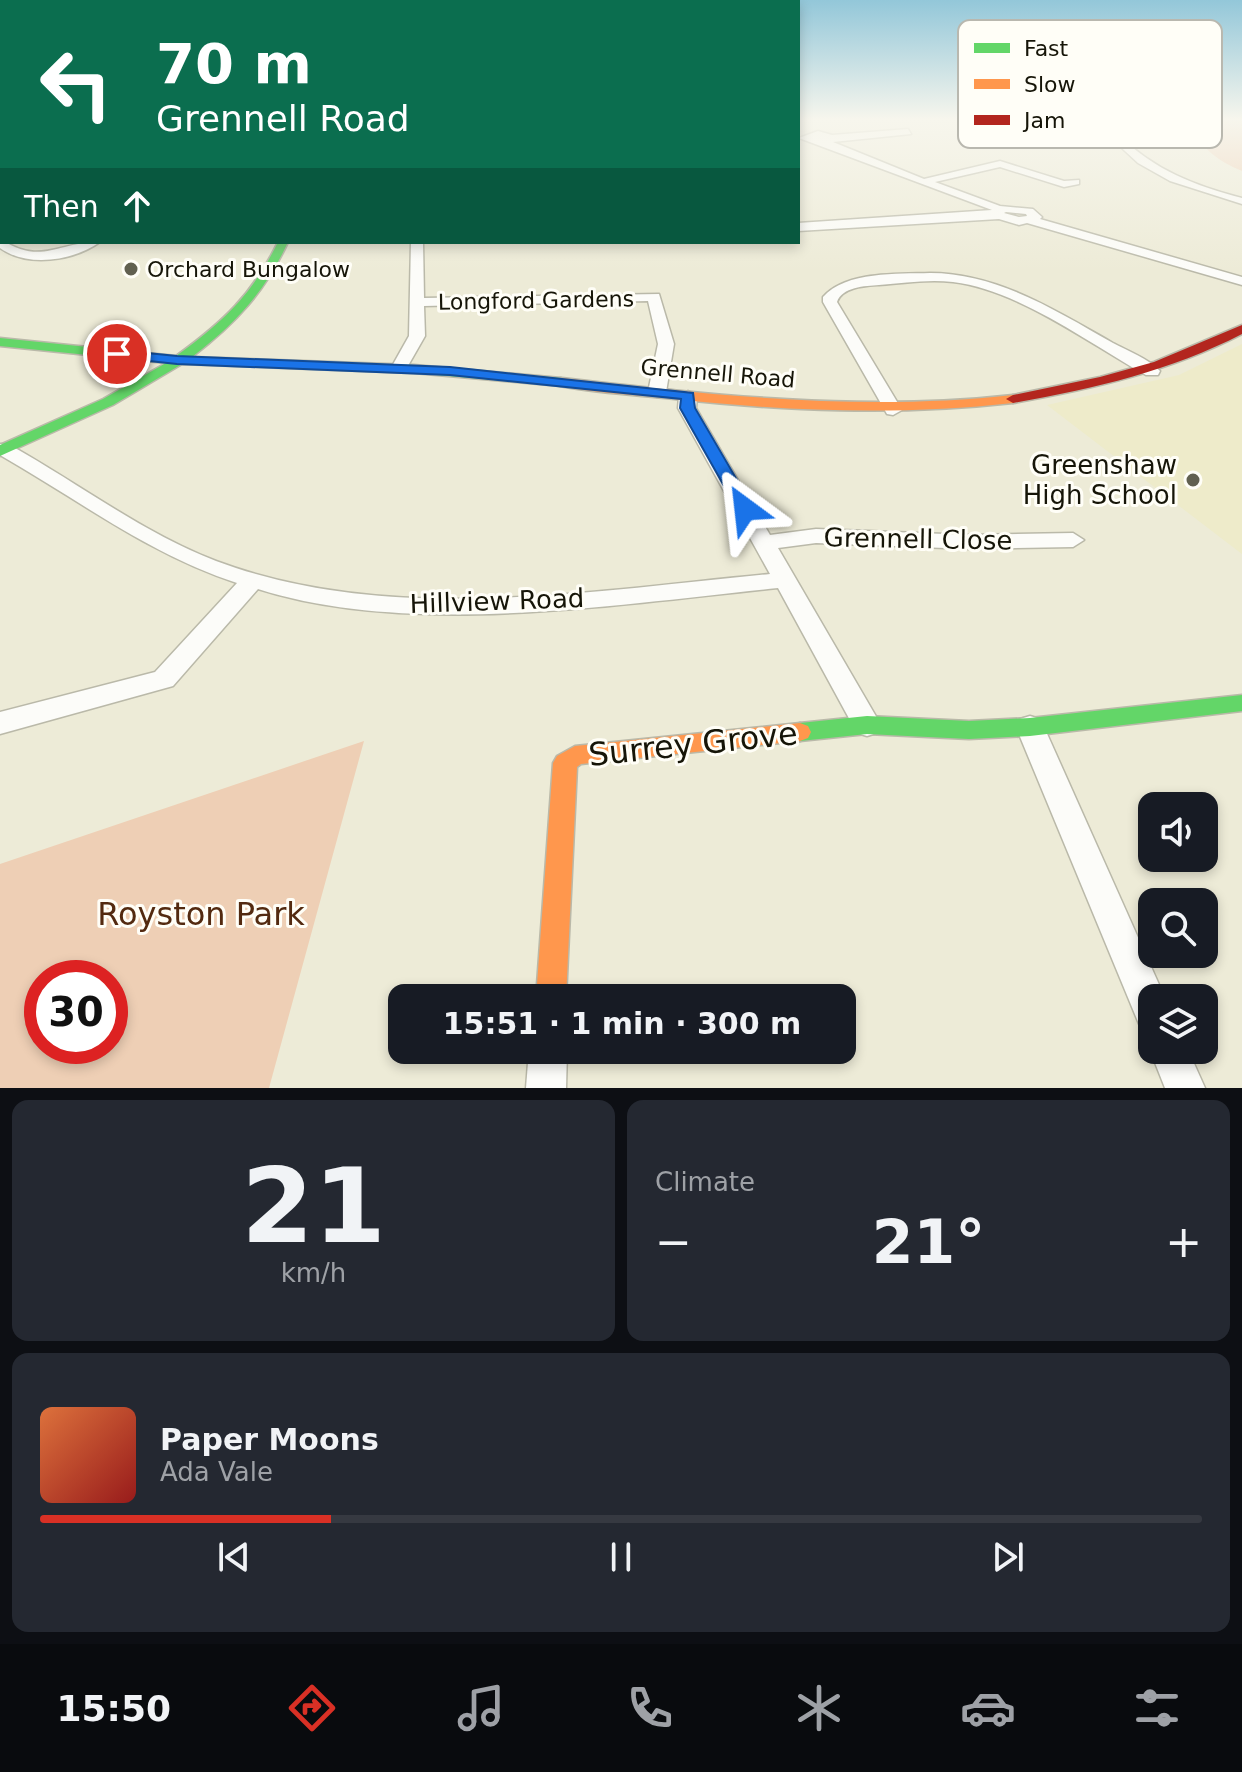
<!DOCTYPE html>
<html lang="en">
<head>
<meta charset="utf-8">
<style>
	body { margin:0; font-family:"DejaVu Sans",sans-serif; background:#242831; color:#f1f3f6; height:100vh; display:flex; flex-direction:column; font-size:30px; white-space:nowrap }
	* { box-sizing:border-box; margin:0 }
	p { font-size:26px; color:#9ea1a6 }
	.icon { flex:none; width:44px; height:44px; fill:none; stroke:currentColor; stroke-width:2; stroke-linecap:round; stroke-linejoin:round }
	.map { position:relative; height:1088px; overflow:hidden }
	.panel { display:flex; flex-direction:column; gap:12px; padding:12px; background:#0d0f14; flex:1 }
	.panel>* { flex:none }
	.banner { position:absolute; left:0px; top:0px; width:800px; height:244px; box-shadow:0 4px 12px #0003; background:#0b6e4f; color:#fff; overflow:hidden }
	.fabs { position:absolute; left:1138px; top:792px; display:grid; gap:16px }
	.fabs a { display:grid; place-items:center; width:80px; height:80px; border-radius:16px; background:#171b24; box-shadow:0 4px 12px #0003; font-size:40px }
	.speed { position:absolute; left:24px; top:960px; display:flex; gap:16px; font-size:40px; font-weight:700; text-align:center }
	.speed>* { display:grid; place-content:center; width:104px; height:104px; border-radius:50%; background:#171b24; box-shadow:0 4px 12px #0003; line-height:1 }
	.speed .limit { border:12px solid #d22; background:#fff; color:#111 }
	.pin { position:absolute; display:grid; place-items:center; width:68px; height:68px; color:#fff; margin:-34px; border:4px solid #fff; border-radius:50%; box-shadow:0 2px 8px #0007 }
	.me { position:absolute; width:88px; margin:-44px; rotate:330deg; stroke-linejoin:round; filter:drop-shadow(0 0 6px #0008) }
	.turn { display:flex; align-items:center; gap:28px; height:168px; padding:0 24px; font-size:36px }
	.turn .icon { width:104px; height:104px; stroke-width:2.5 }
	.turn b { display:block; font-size:56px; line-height:68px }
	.then { display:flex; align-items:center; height:76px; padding:0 24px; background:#0003; gap:16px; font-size:30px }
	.big { font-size:60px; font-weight:700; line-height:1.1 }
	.panel .widget { flex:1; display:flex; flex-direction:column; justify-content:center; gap:12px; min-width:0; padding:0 28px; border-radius:16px; background:#242831 }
	.panel .dial { align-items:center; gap:0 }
	.dial b { font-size:104px; line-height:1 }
	.song { display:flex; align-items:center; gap:24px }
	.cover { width:96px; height:96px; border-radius:12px; background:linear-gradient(135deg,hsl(20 70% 55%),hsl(0 70% 35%)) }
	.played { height:8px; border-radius:4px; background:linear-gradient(90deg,#d93025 25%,#363941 25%) }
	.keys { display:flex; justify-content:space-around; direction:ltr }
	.heat { display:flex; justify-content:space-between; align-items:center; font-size:44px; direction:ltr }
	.panel .tiles { flex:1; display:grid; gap:12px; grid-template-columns:1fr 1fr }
	.widget:last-child { grid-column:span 2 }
	.trip { position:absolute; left:388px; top:984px; width:468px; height:80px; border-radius:16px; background:#171b24; box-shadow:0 4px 12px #0003; font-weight:700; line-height:80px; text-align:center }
	.tab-bar { display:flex; height:128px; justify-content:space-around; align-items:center; background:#090b0e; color:#9ea1a6 }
	.tab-bar .icon { width:56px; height:56px }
	.tab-bar .active { color:#d93025 }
	.tab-bar b { font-size:36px; color:#f1f3f6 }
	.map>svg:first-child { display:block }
	.built { fill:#eeebca }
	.green { fill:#eecfb5; fill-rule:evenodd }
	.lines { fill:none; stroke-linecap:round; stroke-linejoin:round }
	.street-casing { stroke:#bab9a9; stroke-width:3 }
	.fast-casing { stroke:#bab9a9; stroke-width:3 }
	.slow-casing { stroke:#bab9a9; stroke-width:3 }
	.jam-casing { stroke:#bab9a9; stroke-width:3 }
	.street { fill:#fcfcf9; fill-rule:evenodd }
	.fast { fill:#63d668; fill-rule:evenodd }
	.slow { fill:#ff974d; fill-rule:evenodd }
	.jam { fill:#b3261e; fill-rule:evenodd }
	.route { fill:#1a73e8; stroke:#114b97; stroke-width:2 }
	.poi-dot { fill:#616050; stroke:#fffef7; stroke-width:3 }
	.labels { text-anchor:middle; stroke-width:6; stroke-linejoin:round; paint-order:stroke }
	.far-poi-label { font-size:22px; fill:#161508; stroke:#fffef7; text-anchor:start }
	.far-street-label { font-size:22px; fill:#161508; stroke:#fffef7 }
	.poi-label { font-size:26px; fill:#161508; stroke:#fffef7; text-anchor:end }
	.street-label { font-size:26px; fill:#161508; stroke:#fffef7 }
	.near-street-label { font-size:32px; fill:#161508; stroke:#fffef7 }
	.near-park-label { font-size:32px; fill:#532a10; stroke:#fffef7 }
	.key { fill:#fffef7; stroke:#b9b8af; stroke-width:2 }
	.key-label { font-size:22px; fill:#161508 }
</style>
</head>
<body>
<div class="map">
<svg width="1242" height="1088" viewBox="0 0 1242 1088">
	<rect width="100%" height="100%" fill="#edebd7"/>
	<polygon class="built" points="1242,344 1242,554 1047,405 1179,375"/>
	<g class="green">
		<path d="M 1197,119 L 1242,119 L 1242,171 C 1218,161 1201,149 1191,124 Z"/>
		<path d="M 364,741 L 269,1088 L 0,1088 L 0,864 ZM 42,978 L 110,978 L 110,1046 L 42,1046 Z"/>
	</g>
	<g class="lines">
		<defs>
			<g id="street">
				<path d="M 983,119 L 1110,134 L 1109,119 L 1117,119 L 1120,136 C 1154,170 1196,186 1242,198 L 1242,204 L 1170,181 L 1138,163 L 1112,139 L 1021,130 Z"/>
				<polygon points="2,120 2,126 0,127 0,121"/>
				<path d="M 908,129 L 911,134 L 833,142 L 924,179 L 1000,161 L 1064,181 L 1079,180 L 1079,184 L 1064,187 L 1000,167 L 935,182 L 1000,206 L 1033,209 L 1042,217 L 1040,219 L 1242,277 L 1242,285 L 1027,223 L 1019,225 L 999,219 L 798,231 L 798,223 L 992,210 L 799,138 L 818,131 L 832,135 ZM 1006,212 L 1026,214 L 1027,216 L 1019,217 L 1004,213 Z"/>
				<polygon points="0,181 2,181 0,188"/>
				<rect x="0" y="201" width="2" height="6"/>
				<polygon points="2,217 2,225 0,226 0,218"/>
				<path d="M 0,239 C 42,266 56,242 100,242 C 73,261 28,268 0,248 Z"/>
				<polygon points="411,242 423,242 424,298 659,294 674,344 666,392 657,397 648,392 658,344 648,301 424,306 425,336 405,371 393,371 391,368 409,336"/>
				<path d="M 930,273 C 997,273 1057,311 1113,343 C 1128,351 1149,359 1160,371 L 1158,375 L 1146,375 C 1088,343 1019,290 953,282 C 929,279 904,283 879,285 C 865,286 842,287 837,302 L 902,410 L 893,415 L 887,414 L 823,302 L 823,297 C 846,271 898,274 930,273 Z"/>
				<path d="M 688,391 L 697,396 L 696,408 L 770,535 L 816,529 L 971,535 L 1073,533 L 1084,540 L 1073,547 L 971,549 L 816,543 L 778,548 L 881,725 L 877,733 L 867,736 L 857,733 L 778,588 C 619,604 411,638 258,589 L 173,686 L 0,734 L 0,712 L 155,672 L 237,583 C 150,555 79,500 0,455 L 0,444 L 10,445 C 78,483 143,533 216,561 C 390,626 589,591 770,574 L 678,408 L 679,396 Z"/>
				<polygon points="1030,716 1040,719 1044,727 1165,998 1152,998 1152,1029 1139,1024 1016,727 1020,719"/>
				<polygon points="1152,1045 1152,1050 1188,1050 1205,1088 1165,1088 1150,1050"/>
				<polygon points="529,1050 567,1050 566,1088 526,1088"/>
			</g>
			<g id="fast">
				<path d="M 278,242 L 288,242 C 265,292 236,323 192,357 L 414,365 L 561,378 L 568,382 L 561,386 L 414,373 L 182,364 L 113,405 L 0,456 L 0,445 L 103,399 L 166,363 L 0,346 L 0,338 L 176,356 C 223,322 252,295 278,242 Z"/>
				<polygon points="1242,695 1242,711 1030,736 969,739 867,734 800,741 792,738 789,732 792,726 800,723 867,716 969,721 1030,718"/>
			</g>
			<g id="slow">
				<path d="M 561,378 C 712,395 861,412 1013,395 L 1020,399 L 1013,403 C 896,416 782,411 665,398 C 629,394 591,393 556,385 L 556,379 Z"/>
				<polygon points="800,723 808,726 811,732 808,738 800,741 581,764 577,767 566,998 536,998 553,763 557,756 575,746"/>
			</g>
			<path id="jam" d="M 1242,325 L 1242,334 C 1170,371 1093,389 1013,403 L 1006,399 L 1013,395 L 1100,377 L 1154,362 Z"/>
		</defs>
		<use href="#street" class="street-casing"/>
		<use href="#fast" class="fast-casing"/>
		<use href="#slow" class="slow-casing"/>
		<use href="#jam" class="jam-casing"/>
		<use href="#street" class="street"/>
		<use href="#fast" class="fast"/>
		<use href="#slow" class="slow"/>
		<use href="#jam" class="jam"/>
	</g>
	<linearGradient id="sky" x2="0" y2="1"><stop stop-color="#93c7d9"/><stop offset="0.44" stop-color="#f7f6ed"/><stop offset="1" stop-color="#f7f6ed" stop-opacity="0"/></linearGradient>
	<rect width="1242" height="271" fill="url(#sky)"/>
	<polygon class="route" points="117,350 177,356 450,367 693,393 695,408 754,509 745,514 737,509 680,408 681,399 450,375 177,364 112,357 112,351"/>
	<g class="poi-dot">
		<circle cx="131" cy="269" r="8"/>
		<circle cx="1193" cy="480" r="8"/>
	</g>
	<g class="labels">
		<g class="far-poi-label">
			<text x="147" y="277">Orchard Bungalow</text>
		</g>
		<g class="far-street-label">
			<text transform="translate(536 300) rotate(-1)" y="8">Longford Gardens</text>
			<text transform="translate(718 373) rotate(5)" y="8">Grennell Road</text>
		</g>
		<g class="poi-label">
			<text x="1177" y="474">Greenshaw<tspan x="1177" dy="30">High School</tspan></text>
		</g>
		<g class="street-label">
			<text transform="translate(918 539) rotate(1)" y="9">Grennell Close</text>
			<text transform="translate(497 601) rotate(-2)" y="9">Hillview Road</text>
		</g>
		<g class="near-street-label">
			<text transform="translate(693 744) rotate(-6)" y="11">Surrey Grove</text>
		</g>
		<g class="near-park-label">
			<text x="201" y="925">Royston Park</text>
		</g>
	</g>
	<rect x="958" y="20" width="264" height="128" rx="12" class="key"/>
	<rect x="974" y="43" width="36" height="10" fill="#63d668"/>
	<rect x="974" y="79" width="36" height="10" fill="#ff974d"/>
	<rect x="974" y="115" width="36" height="10" fill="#b3261e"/>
	<g class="key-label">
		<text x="1024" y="56">Fast</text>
		<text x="1024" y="92">Slow</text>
		<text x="1024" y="128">Jam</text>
	</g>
</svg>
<div class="fabs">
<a><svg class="icon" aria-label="sound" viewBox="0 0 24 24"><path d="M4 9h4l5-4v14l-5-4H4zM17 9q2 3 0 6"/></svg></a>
<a><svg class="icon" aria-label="search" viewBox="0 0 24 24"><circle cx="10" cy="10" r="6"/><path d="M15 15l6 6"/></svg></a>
<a><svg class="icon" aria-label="layers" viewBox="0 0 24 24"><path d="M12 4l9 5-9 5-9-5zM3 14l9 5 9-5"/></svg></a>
</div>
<div class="speed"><div class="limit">30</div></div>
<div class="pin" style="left:117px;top:354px;background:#d93025"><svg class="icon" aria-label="arrive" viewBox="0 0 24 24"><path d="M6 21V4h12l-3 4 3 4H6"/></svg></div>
<svg class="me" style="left:745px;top:509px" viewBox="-20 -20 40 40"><path d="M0-17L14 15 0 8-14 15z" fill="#1a73e8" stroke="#fff" stroke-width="4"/></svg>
<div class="trip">15:51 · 1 min · 300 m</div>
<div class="banner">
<div class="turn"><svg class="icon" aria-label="left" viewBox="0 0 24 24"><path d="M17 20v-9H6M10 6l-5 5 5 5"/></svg><div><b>70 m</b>Grennell Road</div></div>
<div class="then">Then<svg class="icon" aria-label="ahead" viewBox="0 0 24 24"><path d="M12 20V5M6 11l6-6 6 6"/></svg></div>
</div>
</div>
<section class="panel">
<div class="tiles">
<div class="widget dial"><b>21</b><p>km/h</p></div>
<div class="widget"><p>Climate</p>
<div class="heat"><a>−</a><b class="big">21°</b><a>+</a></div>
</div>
<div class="widget">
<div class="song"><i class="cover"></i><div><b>Paper Moons</b><p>Ada Vale</p></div></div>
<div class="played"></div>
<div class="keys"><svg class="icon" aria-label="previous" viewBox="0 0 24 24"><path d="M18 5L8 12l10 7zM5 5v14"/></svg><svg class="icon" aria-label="pause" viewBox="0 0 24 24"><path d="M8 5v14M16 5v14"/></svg><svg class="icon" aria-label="next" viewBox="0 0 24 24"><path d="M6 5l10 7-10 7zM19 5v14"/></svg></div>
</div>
</div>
</section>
<nav class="tab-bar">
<b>15:50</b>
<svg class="icon active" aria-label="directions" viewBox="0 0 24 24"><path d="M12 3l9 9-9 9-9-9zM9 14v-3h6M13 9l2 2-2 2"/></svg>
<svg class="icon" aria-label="music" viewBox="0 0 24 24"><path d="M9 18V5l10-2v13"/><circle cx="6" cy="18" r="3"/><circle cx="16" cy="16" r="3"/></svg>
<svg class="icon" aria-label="phone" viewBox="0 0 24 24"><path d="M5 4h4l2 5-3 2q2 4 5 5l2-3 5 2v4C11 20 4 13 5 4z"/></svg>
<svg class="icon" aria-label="climate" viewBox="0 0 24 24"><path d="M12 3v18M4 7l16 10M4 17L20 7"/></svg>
<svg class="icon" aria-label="car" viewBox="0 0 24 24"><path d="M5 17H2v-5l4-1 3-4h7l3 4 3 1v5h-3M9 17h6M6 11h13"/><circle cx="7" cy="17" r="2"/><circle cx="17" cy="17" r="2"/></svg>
<svg class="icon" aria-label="filters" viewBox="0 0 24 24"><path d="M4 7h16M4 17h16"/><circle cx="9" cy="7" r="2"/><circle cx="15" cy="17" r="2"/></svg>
</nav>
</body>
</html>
